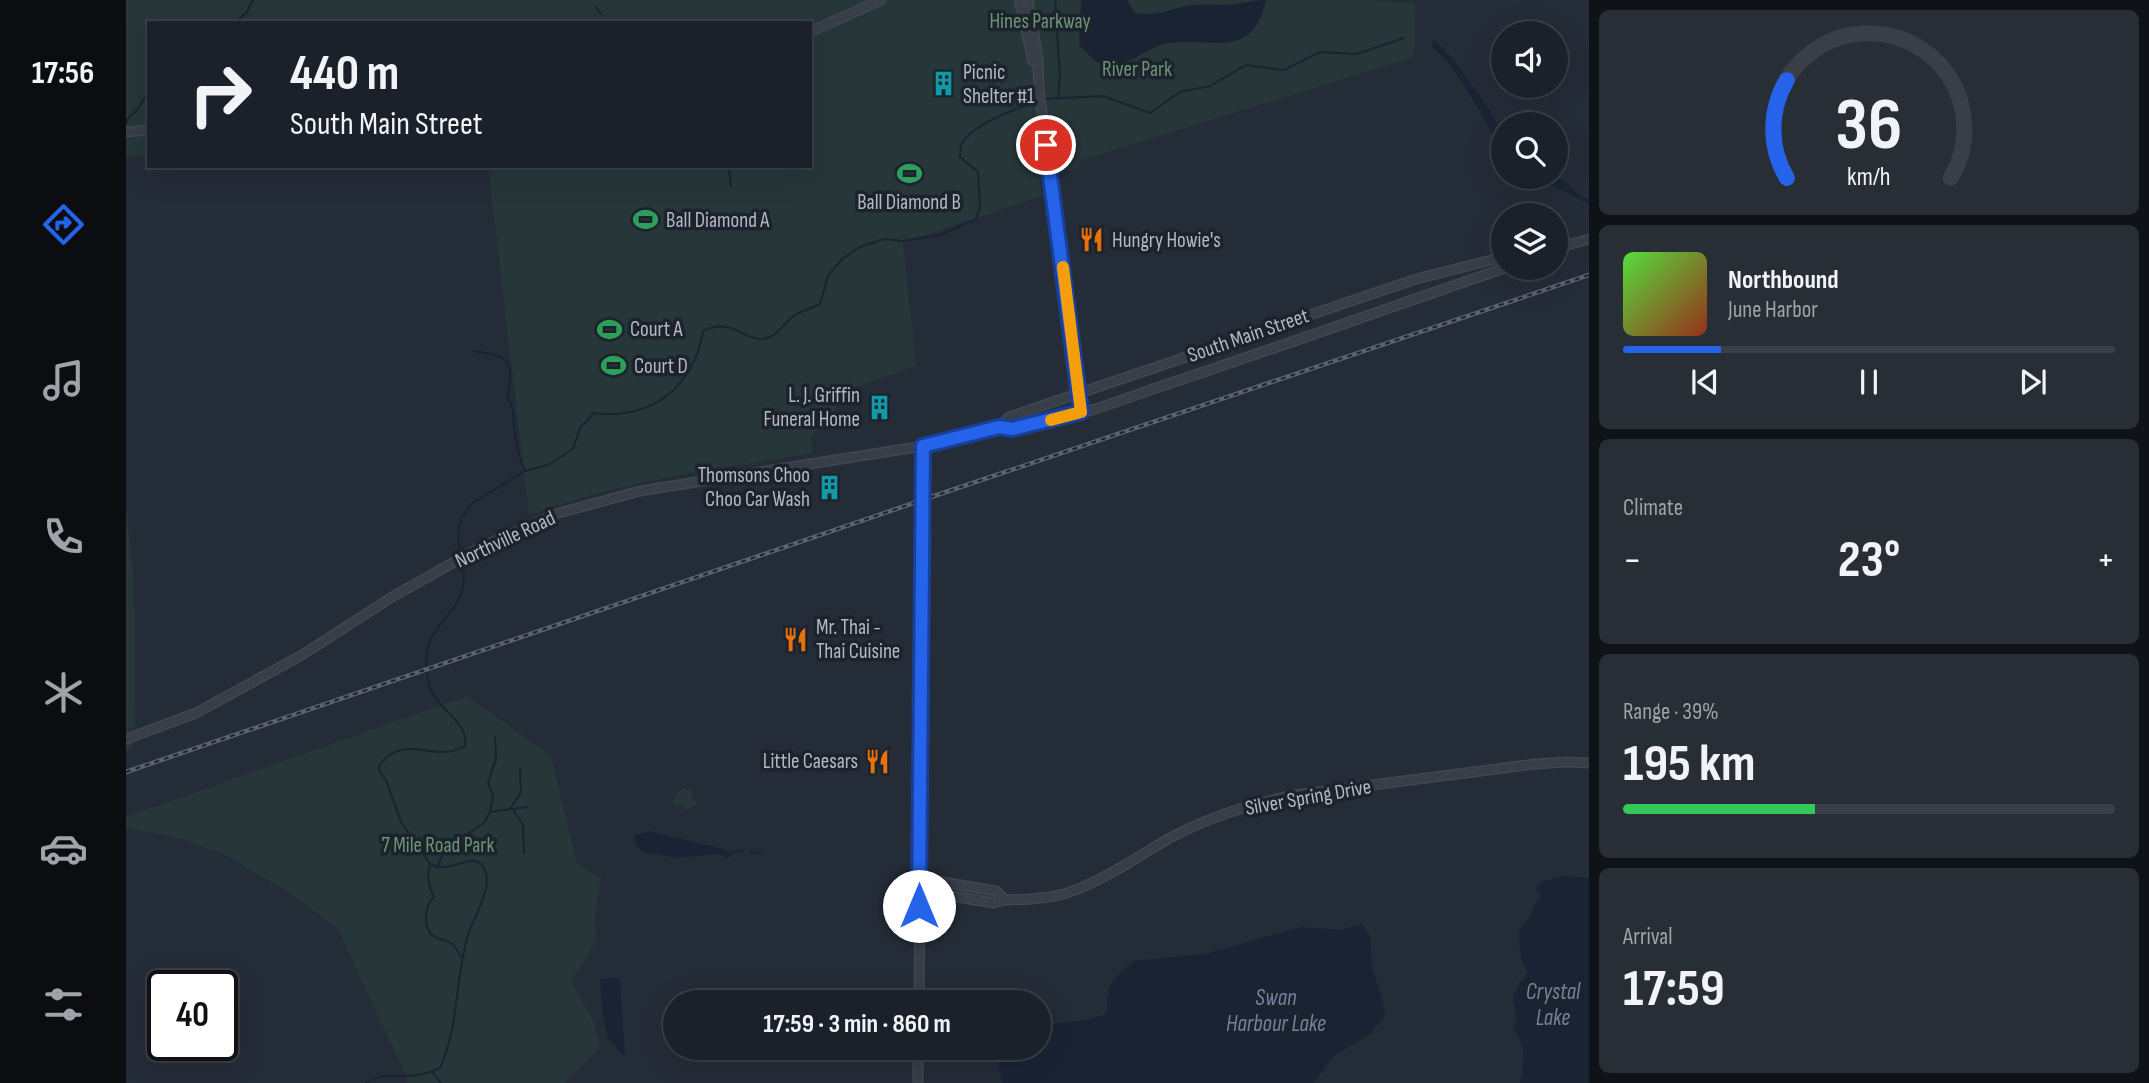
<!DOCTYPE html>
<html lang="en">
<head>
<meta charset="utf-8">
<style>
	body { margin:0; font-family:"Sofia Sans Condensed",sans-serif; background:#282e36; color:#f1f3f6; height:100vh; display:flex; flex-direction:column; font-size:26px; white-space:nowrap }
	* { box-sizing:border-box; margin:0 }
	p { font-size:23px; color:#a0a3a8 }
	.icon { flex:none; width:38px; height:38px; fill:none; stroke:currentColor; stroke-width:2; stroke-linecap:round; stroke-linejoin:round }
	.map { position:relative; flex:1; overflow:hidden }
	.drawer { display:flex; flex-direction:column; gap:10px; padding:10px; background:#0f1217; width:560px }
	.drawer>* { flex:none }
	.hud { position:absolute; left:21px; top:21px; width:665px; height:147px; border-radius:0px; box-shadow:0 7px 28px #0002,0 0 0 2px #393e47; background:#1b212a; color:#f1f3f6; overflow:hidden }
	.buttons { position:absolute; left:1365px; top:21px; display:grid; gap:14px }
	.buttons a { display:grid; place-items:center; width:77px; height:77px; border-radius:50%; background:#1b212a; box-shadow:0 7px 28px #0002,0 0 0 2px #393e47; font-size:35px }
	.speed { position:absolute; left:21px; top:970px; display:flex; gap:14px; font-size:35px; font-weight:700; text-align:center }
	.speed>* { display:grid; place-content:center; width:91px; height:91px; border-radius:50%; background:#1b212a; box-shadow:0 7px 28px #0002,0 0 0 2px #393e47; line-height:1 }
	.speed .limit { border:4px solid #111; border-radius:10px; background:#fff; color:#111 }
	.pin { position:absolute; display:grid; place-items:center; width:60px; height:60px; color:#fff; margin:-30px; border:4px solid #fff; border-radius:50%; box-shadow:0 2px 7px #0007 }
	.me { position:absolute; width:77px; margin:-38px; rotate:0deg; stroke-linejoin:round; filter:drop-shadow(0 0 5px #0008) }
	.turn { display:flex; align-items:center; gap:24px; height:147px; padding:0 28px; font-size:32px }
	.turn .icon { width:91px; height:91px; stroke-width:2.5 }
	.turn b { display:block; font-size:49px; line-height:60px }
	.big { font-size:52px; font-weight:700; line-height:1.1 }
	.drawer .tile { flex:1; display:flex; flex-direction:column; justify-content:center; gap:10px; min-width:0; padding:0 24px; border-radius:10px; background:#282e36 }
	.drawer .dial { align-items:center; gap:0 }
	.dial svg { height:182px; overflow:visible; fill:none; stroke:#393e47; stroke-width:7; stroke-linecap:round; text-anchor:middle }
	.dial text { fill:#f1f3f6; stroke:none }
	.song { display:flex; align-items:center; gap:21px }
	.cover { width:84px; height:84px; border-radius:10px; background:linear-gradient(135deg,hsl(110 70% 55%),hsl(10 70% 35%)) }
	.played { height:7px; border-radius:4px; background:linear-gradient(90deg,#2563eb 20%,#393e47 20%) }
	.keys { display:flex; justify-content:space-around; direction:ltr }
	.heat { display:flex; justify-content:space-between; align-items:center; font-size:38px; direction:ltr }
	.charge { height:10px; border-radius:5px; background:linear-gradient(90deg,#34c759 39%,#393e47 0) }
	.trip { position:absolute; left:537px; top:990px; width:388px; height:70px; border-radius:35px; background:#1b212a; box-shadow:0 7px 28px #0002,0 0 0 2px #393e47; font-weight:700; line-height:70px; text-align:center }
	main { display:flex; flex:1; min-height:0 }
	.tab-bar { display:flex; flex-direction:column; width:126px; justify-content:space-around; align-items:center; background:#0b0d11; color:#a0a3a8 }
	.tab-bar .icon { width:49px; height:49px }
	.tab-bar .on { color:#2563eb }
	.tab-bar b { font-size:32px; color:#f1f3f6 }
	.map>svg:first-child { display:block }
	.green { fill:#263639 }
	.water { fill:#192334 }
	.lines { fill:none; stroke-linecap:round; stroke-linejoin:round }
	.stream { stroke:#192334; stroke-width:2 }
	.minor-casing { stroke:#414751; stroke-width:11 }
	.minor { stroke:#373e48; stroke-width:8 }
	.rail-casing { stroke:#5a626f; stroke-width:4.5 }
	.rail { stroke:#1d232d; stroke-width:2; stroke-dasharray:5; stroke-linecap:butt }
	.route-casing { stroke:#184099; stroke-width:18 }
	.route { stroke:#2563eb; stroke-width:12 }
	.slow { stroke:#f59e0b; stroke-width:12 }
	.labels { text-anchor:middle; stroke-width:7; stroke-linejoin:round; paint-order:stroke }
	.park-label { font-size:21px; fill:#6c9375; stroke:#1d232d }
	.poi-label { font-size:21px; fill:#b2b9c4; stroke:#1d232d; text-anchor:start }
	.street-label { font-size:21px; fill:#b2b9c4; stroke:#1d232d }
	.water-label { font-size:23px; font-style:italic; fill:#6f83a0; stroke:#1d232d }
</style>
</head>
<body>
<main>
<nav class="tab-bar">
<b>17:56</b>
<svg class="icon on" aria-label="directions" viewBox="0 0 24 24"><path d="M12 3l9 9-9 9-9-9zM9 14v-3h6M13 9l2 2-2 2"/></svg>
<svg class="icon" aria-label="music" viewBox="0 0 24 24"><path d="M9 18V5l10-2v13"/><circle cx="6" cy="18" r="3"/><circle cx="16" cy="16" r="3"/></svg>
<svg class="icon" aria-label="phone" viewBox="0 0 24 24"><path d="M5 4h4l2 5-3 2q2 4 5 5l2-3 5 2v4C11 20 4 13 5 4z"/></svg>
<svg class="icon" aria-label="climate" viewBox="0 0 24 24"><path d="M12 3v18M4 7l16 10M4 17L20 7"/></svg>
<svg class="icon" aria-label="car" viewBox="0 0 24 24"><path d="M5 17H2v-5l4-1 3-4h7l3 4 3 1v5h-3M9 17h6M6 11h13"/><circle cx="7" cy="17" r="2"/><circle cx="17" cy="17" r="2"/></svg>
<svg class="icon" aria-label="filters" viewBox="0 0 24 24"><path d="M4 7h16M4 17h16"/><circle cx="9" cy="7" r="2"/><circle cx="15" cy="17" r="2"/></svg>
</nav>
<div class="map">
<svg width="1463" height="1083" viewBox="0 0 1463 1083">
	<rect width="100%" height="100%" fill="#242c38"/>
	<g class="green">
		<path d="M 0,0 L 1238,0 L 1289,3 L 1288,57 L 953,161 L 953,167 L 914,181 L 916,196 L 777,243 L 790,366 L 729,387 L 684,438 L 688,453 C 591,469 495,481 403,515 L 362,166 L 684,166 L 684,23 L 23,23 L 23,155 L 0,156 Z"/>
		<polygon points="0,508 8,580 9,727 3,729 7,749 0,751"/>
		<polygon points="341,696 425,756 452,865 475,877 469,913 470,941 445,982 468,1022 474,1047 439,1083 281,1083 280,1076 212,929 166,894 101,856 51,837 0,828 0,817"/>
		<polygon points="558,788 561,791 564,788 568,793 565,796 571,804 559,811 555,804 550,807 546,801 550,798 548,795"/>
		<polygon points="815,885 869,894 871,897 868,900 816,890"/>
	</g>
	<g class="water">
		<path d="M 955,0 L 1001,0 L 1009,13 C 1034,17 1047,7 1069,5 C 1082,4 1095,6 1108,4 C 1119,3 1128,0 1140,0 C 1126,64 1082,35 1038,44 C 1024,47 1012,59 998,62 C 989,63 979,62 970,62 L 953,45 Z"/>
		<path d="M 1307,40 C 1322,48 1369,115 1376,133 C 1378,138 1377,144 1377,149 C 1368,142 1367,136 1362,126 C 1348,102 1328,64 1306,47 Z"/>
		<path d="M 1411,177 C 1416,177 1424,176 1429,177 C 1444,180 1448,197 1463,199 L 1463,204 Z"/>
		<polygon points="523,831 601,850 606,855 601,858 591,854 551,858 517,852 511,846 508,836"/>
		<path d="M 1435,876 L 1463,878 L 1463,1083 L 1394,1083 C 1398,1066 1401,1043 1387,1030 L 1387,1026 L 1391,1022 L 1387,998 L 1393,983 L 1400,977 L 1401,972 L 1394,955 L 1393,931 L 1404,916 L 1410,902 L 1416,896 L 1410,889 L 1412,884 Z"/>
		<path d="M 1236,924 C 1250,942 1243,951 1247,969 C 1251,984 1256,999 1260,1014 L 1244,1034 L 1209,1055 L 1187,1083 L 876,1083 L 872,1060 L 876,1048 L 914,1048 L 914,1025 L 961,1020 L 976,1016 L 980,1012 L 983,987 L 996,970 L 1009,961 L 1079,954 L 1175,927 L 1214,930 Z"/>
		<polygon points="489,978 494,981 499,1057 482,1038 477,1016 474,979"/>
	</g>
	<g class="lines">
		<g class="stream">
			<polyline points="929,0 934,76 932,98"/>
			<polyline points="470,7 475,14"/>
			<polyline points="109,23 121,12 127,0"/>
			<polyline points="916,99 977,96 1024,113 1054,92 1084,86 1120,65 1158,70 1194,52 1231,54 1278,38"/>
			<polyline points="1,123 2,118 12,109 23,90"/>
			<polyline points="603,166 605,186"/>
			<path d="M 347,351 C 356,353 372,353 378,359 C 389,370 382,384 382,396 C 383,402 387,406 387,411 C 388,431 390,452 399,470"/>
			<path d="M 333,554 L 332,531 L 336,518 L 345,504 L 399,471 L 422,465 L 447,449 L 454,428 L 468,413 C 526,420 567,388 577,331 C 609,315 621,347 644,337 C 654,333 660,321 669,315 C 676,311 686,308 694,304 L 702,276 L 716,259 L 734,247 L 758,239 L 776,241 L 814,235 L 850,219 L 854,207 L 852,172 L 834,157 C 834,153 834,150 835,146 C 843,124 892,109 911,101"/>
			<polyline points="384,809 395,792 394,769"/>
			<polyline points="387,809 397,825 398,853"/>
			<polyline points="364,812 367,796 362,782 370,759 369,737"/>
			<polyline points="624,851 635,854"/>
			<polyline points="603,853 618,850"/>
			<path d="M 304,865 C 300,877 303,886 308,897 C 298,906 296,930 309,937 C 314,940 321,940 325,943 C 330,946 332,952 335,957"/>
			<polyline points="311,868 318,850 358,823 364,812 401,807"/>
			<polyline points="307,1073 315,1083"/>
			<path d="M 240,1083 C 254,1071 275,1078 292,1075 C 300,1074 307,1071 314,1068 C 333,1026 329,979 342,935 C 347,918 372,881 355,864 C 343,853 323,875 304,864 L 275,822 L 260,780 L 254,772 L 253,766 C 278,730 309,765 339,746 C 343,722 314,711 306,692 C 301,683 300,671 300,660 C 301,618 347,614 336,562"/>
		</g>
		<defs>
			<g id="minor">
				<polyline points="893,0 907,61"/>
				<polyline points="902,0 912,58 913,90 955,412"/>
				<polyline points="684,32 755,0"/>
				<polyline points="0,132 23,130"/>
				<polyline points="1430,248 1463,239"/>
				<polyline points="873,427 883,417 1290,279 1377,257"/>
				<path d="M 0,739 L 70,713 L 176,655 L 266,597 L 355,547 L 433,513 L 514,491 L 797,446 L 873,427 C 908,433 991,402 1027,389 C 1145,350 1262,308 1379,268"/>
				<polyline points="793,878 870,891 878,899"/>
				<path d="M 793,891 L 868,903 C 881,897 892,901 905,899 C 921,898 938,895 952,889 C 984,876 1013,856 1042,839 C 1082,817 1124,804 1169,795 L 1409,764 L 1441,762 L 1463,763"/>
				<polyline points="793,1003 797,446"/>
				<polyline points="792,1083 792,1048"/>
			</g>
		</defs>
		<use href="#minor" class="minor-casing"/>
		<use href="#minor" class="minor"/>
		<defs>
			<polyline id="rail" points="0,772 814,494 1463,275"/>
		</defs>
		<use href="#rail" class="rail-casing"/>
		<use href="#rail" class="rail"/>
	</g>
	<g class="lines">
		<defs>
			<polyline id="route" points="793,906 797,446 873,427 886,429 955,412 920,145"/>
		</defs>
		<use href="#route" class="route-casing"/>
		<use href="#route" class="route"/>
		<polyline class="slow" points="925,420 955,412 937,267"/>
	</g>
	<defs>
		<symbol id="building-bare" viewBox="-9 -9 18 18"><path d="M-4-6H4V6H1V3H-1V6H-4ZM-2.5-4.3h1.7v1.8h-1.7ZM.8-4.3h1.7v1.8H.8ZM-2.5-1h1.7V.8h-1.7ZM.8-1h1.7V.8H.8Z" fill="#0f9aa8" stroke="#1d232d" stroke-width="2.5" paint-order="stroke"/></symbol>
		<symbol id="stadium-bare" viewBox="-9 -9 18 18"><path d="M0-5a6.5 5 0 1 0 0 10a6.5 5 0 1 0 0-10ZM-3.5-1.8h7v3.6h-7Z" fill="#2e9e5b" stroke="#1d232d" stroke-width="2.5" paint-order="stroke"/></symbol>
		<symbol id="restaurant-bare" viewBox="-9 -9 18 18"><path d="M-5-6h1v4h1v-4h1v4h1v-4h1v5L-1.5 .5V6h-2V.5L-5-1ZM5-6V6H3V1.5H1.5Q1.5-4 5-6Z" fill="#e8710a" stroke="#1d232d" stroke-width="2.5" paint-order="stroke"/></symbol>
	</defs>
	<g fill-rule="evenodd">
		<use href="#building-bare" x="800" y="66" width="35" height="35"/>
		<use href="#stadium-bare" x="766" y="156" width="35" height="35"/>
		<use href="#stadium-bare" x="502" y="202" width="35" height="35"/>
		<use href="#restaurant-bare" x="948" y="222" width="35" height="35"/>
		<use href="#stadium-bare" x="466" y="312" width="35" height="35"/>
		<use href="#stadium-bare" x="470" y="348" width="35" height="35"/>
		<use href="#building-bare" x="736" y="390" width="35" height="35"/>
		<use href="#building-bare" x="686" y="470" width="35" height="35"/>
		<use href="#restaurant-bare" x="652" y="622" width="35" height="35"/>
		<use href="#restaurant-bare" x="734" y="744" width="35" height="35"/>
	</g>
	<g class="labels">
		<g class="park-label">
			<text x="914" y="28">Hines Parkway</text>
			<text x="1011" y="76">River Park</text>
			<text x="312" y="852">7 Mile Road Park</text>
		</g>
		<g class="poi-label">
			<text x="837" y="79">Picnic<tspan x="837" dy="24">Shelter #1</tspan></text>
			<text x="783" y="209" text-anchor="middle">Ball Diamond B</text>
			<text x="540" y="227">Ball Diamond A</text>
			<text x="986" y="247">Hungry Howie's</text>
			<text x="504" y="336">Court A</text>
			<text x="508" y="373">Court D</text>
			<text x="734" y="402" text-anchor="end">L. J. Griffin<tspan x="734" dy="24">Funeral Home</tspan></text>
			<text x="684" y="482" text-anchor="end">Thomsons Choo<tspan x="684" dy="24">Choo Car Wash</tspan></text>
			<text x="690" y="634">Mr. Thai -<tspan x="690" dy="24">Thai Cuisine</tspan></text>
			<text x="732" y="768" text-anchor="end">Little Caesars</text>
		</g>
		<g class="street-label">
			<text transform="translate(1122 335) rotate(-19)" y="7">South Main Street</text>
			<text transform="translate(379 539) rotate(-25)" y="7">Northville Road</text>
			<text transform="translate(1182 797) rotate(-10)" y="7">Silver Spring Drive</text>
		</g>
		<g class="water-label">
			<text x="1427" y="999">Crystal<tspan x="1427" dy="26">Lake</tspan></text>
			<text x="1150" y="1005">Swan<tspan x="1150" dy="26">Harbour Lake</tspan></text>
		</g>
	</g>
</svg>
<div class="buttons">
<a><svg class="icon" aria-label="sound" viewBox="0 0 24 24"><path d="M4 9h4l5-4v14l-5-4H4zM17 9q2 3 0 6"/></svg></a>
<a><svg class="icon" aria-label="search" viewBox="0 0 24 24"><circle cx="10" cy="10" r="6"/><path d="M15 15l6 6"/></svg></a>
<a><svg class="icon" aria-label="layers" viewBox="0 0 24 24"><path d="M12 4l9 5-9 5-9-5zM3 14l9 5 9-5"/></svg></a>
</div>
<div class="speed"><div class="limit">40</div></div>
<div class="pin" style="left:920px;top:145px;background:#d93025"><svg class="icon" aria-label="arrive" viewBox="0 0 24 24"><path d="M6 21V4h12l-3 4 3 4H6"/></svg></div>
<svg class="me" style="left:793px;top:906px" viewBox="-20 -20 40 40"><circle r="19" fill="#fff"/><path d="M0-13L10 11 0 6-10 11z" fill="#2563eb"/></svg>
<div class="trip">17:59 · 3 min · 860 m</div>
<div class="hud">
<div class="turn"><svg class="icon" aria-label="right" viewBox="0 0 24 24"><path d="M7 20v-9h11M14 6l5 5-5 5"/></svg><div><b>440 m</b>South Main Street</div></div>
</div>
</div>
<section class="drawer">
<div class="tile dial"><svg viewBox="0 0 100 80">
<path d="M14 69A42 42 0 1 1 86 69"/>
<path d="M14 69A42 42 0 0 1 14 26" stroke="#2563eb"/>
<text x="50" y="56" font-size="32" font-weight="700">36</text>
<text x="50" y="72" font-size="11">km/h</text>
</svg></div>
<div class="tile">
<div class="song"><i class="cover"></i><div><b>Northbound</b><p>June Harbor</p></div></div>
<div class="played"></div>
<div class="keys"><svg class="icon" aria-label="previous" viewBox="0 0 24 24"><path d="M18 5L8 12l10 7zM5 5v14"/></svg><svg class="icon" aria-label="pause" viewBox="0 0 24 24"><path d="M8 5v14M16 5v14"/></svg><svg class="icon" aria-label="next" viewBox="0 0 24 24"><path d="M6 5l10 7-10 7zM19 5v14"/></svg></div>
</div>
<div class="tile"><p>Climate</p>
<div class="heat"><a>−</a><b class="big">23°</b><a>+</a></div>
</div>
<div class="tile"><p>Range · 39%</p><b class="big">195 km</b><div class="charge"></div></div>
<div class="tile"><p>Arrival</p><b class="big">17:59</b></div>
</section>
</main>
</body>
</html>
